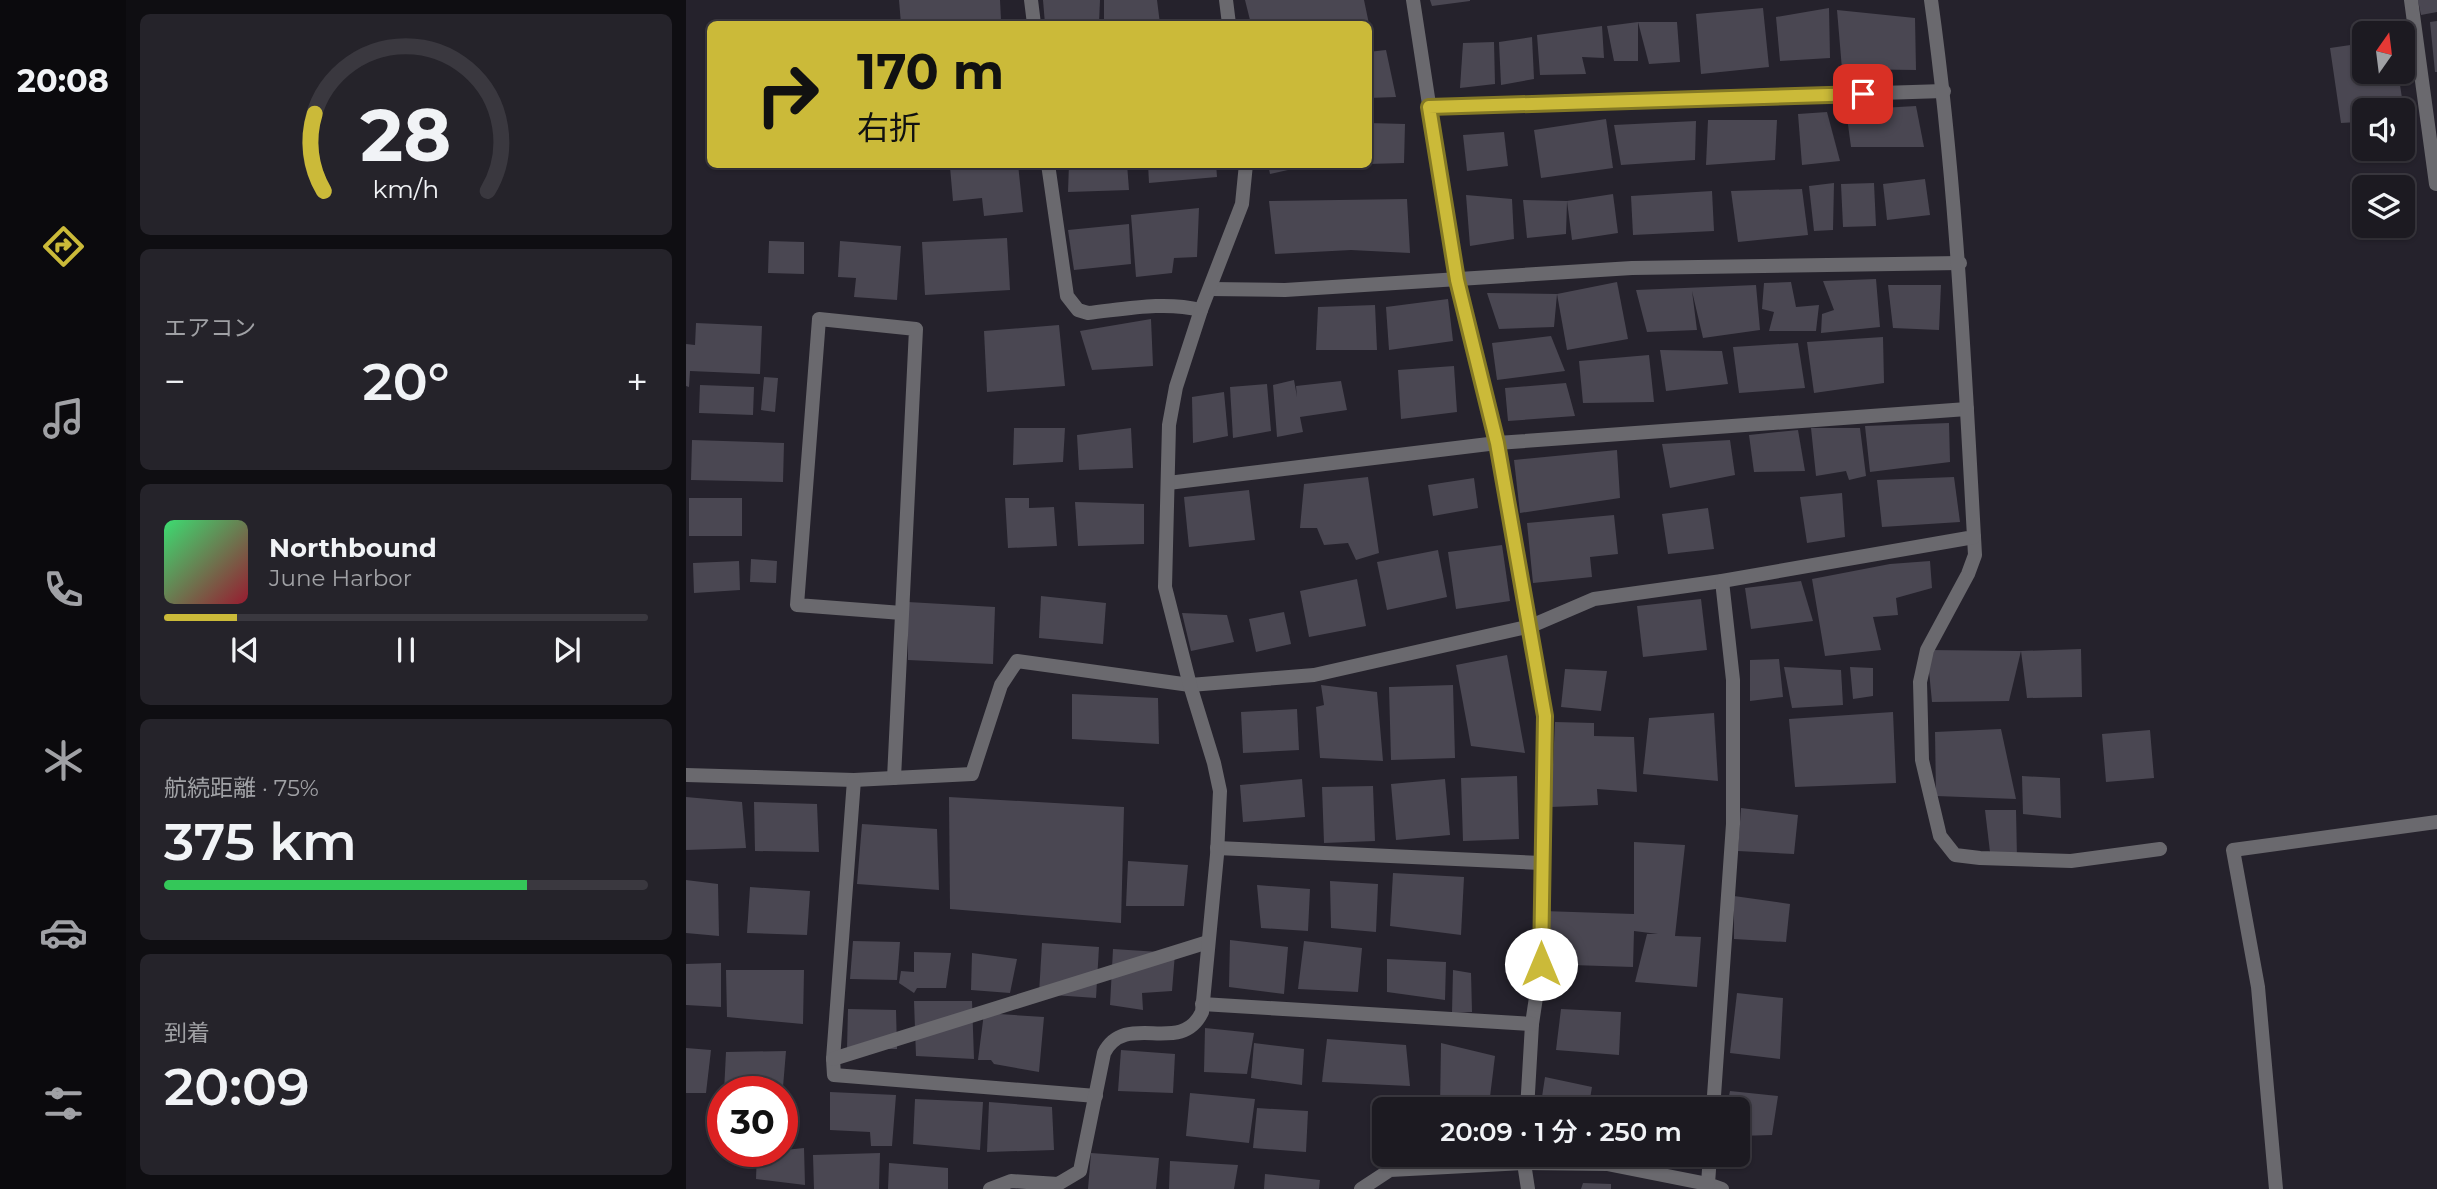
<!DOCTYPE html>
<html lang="ja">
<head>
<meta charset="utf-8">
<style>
	body { margin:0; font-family:Montserrat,"Noto Sans JP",sans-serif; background:#25232a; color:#f1f3f6; height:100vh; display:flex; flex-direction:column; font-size:26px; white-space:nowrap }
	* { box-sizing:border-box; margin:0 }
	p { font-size:23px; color:#a0a1a5 }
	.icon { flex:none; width:38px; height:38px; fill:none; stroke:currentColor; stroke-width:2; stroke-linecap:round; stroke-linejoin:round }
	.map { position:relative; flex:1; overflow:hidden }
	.sheet { display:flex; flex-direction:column; gap:14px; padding:14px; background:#0f0e12; width:560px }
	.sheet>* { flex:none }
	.banner { position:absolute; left:21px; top:21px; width:665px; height:147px; border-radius:10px; box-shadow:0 2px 5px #0004,0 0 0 2px #3a383f; background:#cbba39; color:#111; overflow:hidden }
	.needle { width:46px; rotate:14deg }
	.controls { position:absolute; left:1666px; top:21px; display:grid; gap:14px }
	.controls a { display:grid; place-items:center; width:63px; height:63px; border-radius:10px; background:#1c1a21; box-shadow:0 2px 5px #0004,0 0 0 2px #3a383f; font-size:35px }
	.speed { position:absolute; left:21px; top:1076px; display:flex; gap:14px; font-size:35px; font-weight:700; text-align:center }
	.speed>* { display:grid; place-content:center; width:91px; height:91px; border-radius:50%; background:#1c1a21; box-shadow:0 2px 5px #0004,0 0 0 2px #3a383f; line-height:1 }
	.speed .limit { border:10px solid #d22; background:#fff; color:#111 }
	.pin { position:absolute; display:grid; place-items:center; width:60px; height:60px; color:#fff; margin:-30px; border-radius:14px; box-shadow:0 4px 10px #0006 }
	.me { position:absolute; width:77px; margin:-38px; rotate:0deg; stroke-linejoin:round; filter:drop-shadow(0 0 5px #0008) }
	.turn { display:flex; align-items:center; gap:24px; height:147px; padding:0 35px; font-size:32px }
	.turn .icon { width:91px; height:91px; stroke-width:2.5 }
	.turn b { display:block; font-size:49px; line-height:60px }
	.big { font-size:52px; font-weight:600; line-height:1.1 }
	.sheet .tile { flex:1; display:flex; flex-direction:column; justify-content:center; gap:10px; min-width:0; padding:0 24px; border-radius:10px; background:#25232a }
	.sheet .dial { align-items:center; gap:0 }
	.dial svg { height:182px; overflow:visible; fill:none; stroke:#3a383f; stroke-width:7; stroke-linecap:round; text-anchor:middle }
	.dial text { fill:#f1f3f6; stroke:none }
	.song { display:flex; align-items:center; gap:21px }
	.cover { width:84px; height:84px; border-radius:10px; background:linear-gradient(135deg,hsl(140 70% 55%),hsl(350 70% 35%)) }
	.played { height:7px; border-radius:4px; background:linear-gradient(90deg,#cbba39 15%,#3a383f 15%) }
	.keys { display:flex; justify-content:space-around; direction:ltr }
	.heat { display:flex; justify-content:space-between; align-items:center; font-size:38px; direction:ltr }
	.charge { height:10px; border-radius:5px; background:linear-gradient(90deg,#34c759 75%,#3a383f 0) }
	.trip { position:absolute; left:686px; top:1097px; width:378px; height:70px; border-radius:10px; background:#1c1a21; box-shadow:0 2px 5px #0004,0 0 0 2px #3a383f; font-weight:600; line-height:70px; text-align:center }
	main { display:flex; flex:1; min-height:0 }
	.menu { display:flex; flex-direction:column; width:126px; justify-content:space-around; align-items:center; background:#0b0a0d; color:#a0a1a5 }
	.menu .icon { width:49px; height:49px }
	.menu .selected { color:#cbba39 }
	.menu b { font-size:32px; color:#f1f3f6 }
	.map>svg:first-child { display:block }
	.building { fill:#4a4752 }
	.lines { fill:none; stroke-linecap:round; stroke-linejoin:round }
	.lane { stroke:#6a696e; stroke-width:14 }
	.street { stroke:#6a696e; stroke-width:14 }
	.route-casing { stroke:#847925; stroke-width:18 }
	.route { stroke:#cbba39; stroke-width:12 }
</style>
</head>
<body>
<main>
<nav class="menu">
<b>20:08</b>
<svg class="icon selected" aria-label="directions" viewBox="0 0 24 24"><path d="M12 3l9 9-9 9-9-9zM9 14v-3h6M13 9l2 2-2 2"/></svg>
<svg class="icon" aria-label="music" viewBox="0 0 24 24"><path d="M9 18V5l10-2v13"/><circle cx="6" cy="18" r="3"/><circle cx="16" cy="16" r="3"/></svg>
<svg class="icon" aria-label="phone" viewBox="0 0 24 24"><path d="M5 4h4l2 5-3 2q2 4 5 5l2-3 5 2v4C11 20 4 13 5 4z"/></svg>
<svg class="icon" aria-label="climate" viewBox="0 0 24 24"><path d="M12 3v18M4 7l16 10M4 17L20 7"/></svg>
<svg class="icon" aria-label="car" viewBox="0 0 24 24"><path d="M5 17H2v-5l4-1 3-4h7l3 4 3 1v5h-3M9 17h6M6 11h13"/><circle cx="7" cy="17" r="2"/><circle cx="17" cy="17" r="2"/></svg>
<svg class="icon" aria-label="filters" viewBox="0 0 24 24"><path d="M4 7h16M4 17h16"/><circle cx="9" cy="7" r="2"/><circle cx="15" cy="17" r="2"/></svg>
</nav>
<section class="sheet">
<div class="tile dial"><svg viewBox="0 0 100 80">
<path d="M14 69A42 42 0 1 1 86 69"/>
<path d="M14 69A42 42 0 0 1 10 35" stroke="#cbba39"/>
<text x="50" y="56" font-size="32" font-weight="700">28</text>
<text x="50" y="72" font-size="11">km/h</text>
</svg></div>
<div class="tile"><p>エアコン</p>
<div class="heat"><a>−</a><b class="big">20°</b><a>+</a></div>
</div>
<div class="tile">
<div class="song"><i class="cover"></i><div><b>Northbound</b><p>June Harbor</p></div></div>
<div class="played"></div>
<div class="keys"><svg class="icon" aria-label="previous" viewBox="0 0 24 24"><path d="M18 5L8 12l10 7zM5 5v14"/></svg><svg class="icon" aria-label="pause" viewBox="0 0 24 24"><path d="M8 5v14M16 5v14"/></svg><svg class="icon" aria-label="next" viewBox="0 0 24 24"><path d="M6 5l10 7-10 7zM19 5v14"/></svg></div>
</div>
<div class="tile"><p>航続距離 · 75%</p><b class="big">375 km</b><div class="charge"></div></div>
<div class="tile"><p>到着</p><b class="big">20:09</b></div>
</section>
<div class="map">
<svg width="1751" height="1189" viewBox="0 0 1751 1189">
	<rect width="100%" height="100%" fill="#25222c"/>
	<g class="building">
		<polygon points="213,0 314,0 315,20 257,24 215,24"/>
		<polygon points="357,0 414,0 413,23 359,24"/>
		<polygon points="418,0 471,0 474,24 418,24"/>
		<polygon points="559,0 678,0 683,24 565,24"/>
		<polygon points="744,0 784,0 784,1 746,6"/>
		<polygon points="1732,0 1751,0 1751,12 1735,15"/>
		<polygon points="1077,8 1083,67 1015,74 1010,14"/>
		<polygon points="1143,8 1144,58 1094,61 1090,17"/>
		<polygon points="1151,10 1229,18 1230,70 1156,69"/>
		<polygon points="1751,21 1751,72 1749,72 1744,22"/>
		<polygon points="952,22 952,61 928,61 921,26"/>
		<polygon points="952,22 991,22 994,62 963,64"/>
		<polygon points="916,26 918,58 896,57 900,74 854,75 851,35"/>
		<polygon points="846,37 848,79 815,85 813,42"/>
		<polygon points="808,42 809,84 774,88 777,43"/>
		<polygon points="1678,43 1678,72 1712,72 1716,98 1672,105 1672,122 1655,123 1644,48"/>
		<polygon points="700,50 710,97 682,98 682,52"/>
		<polygon points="1230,106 1238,147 1165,147 1160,110"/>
		<polygon points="1141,112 1154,161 1116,165 1112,114"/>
		<polygon points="920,119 927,168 855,178 848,130"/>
		<polygon points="1022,120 1091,120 1089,160 1020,165"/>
		<polygon points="1010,121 1009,160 935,165 928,125"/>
		<polygon points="682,123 719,124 718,163 682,164"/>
		<polygon points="818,132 822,166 781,171 777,135"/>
		<polygon points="296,164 332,164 337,212 298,216 296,198 267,201 264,167"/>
		<polygon points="383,164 441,164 443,190 382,192"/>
		<polygon points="462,164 530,164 531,177 463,183"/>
		<polygon points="582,164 620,164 620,166 584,174"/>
		<polygon points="1239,179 1244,215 1201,220 1197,184"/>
		<polygon points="1148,183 1147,230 1128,231 1123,186"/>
		<polygon points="1188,183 1190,226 1157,227 1155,184"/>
		<polygon points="1116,189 1122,235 1052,242 1045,191"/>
		<polygon points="1026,191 1028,231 947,235 945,196"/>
		<polygon points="927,194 932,233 886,240 881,201"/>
		<polygon points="780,195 826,199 828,239 784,246"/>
		<polygon points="721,199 724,253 665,250 589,254 583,201"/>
		<polygon points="837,200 881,201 880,234 841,238"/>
		<polygon points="513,208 511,257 488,258 486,273 450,277 445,215"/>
		<polygon points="443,224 445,264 388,270 382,230"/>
		<polygon points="321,238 324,290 239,295 236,242"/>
		<polygon points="83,241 118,242 118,274 82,273"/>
		<polygon points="154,241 215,246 211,300 168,297 170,278 152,277"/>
		<polygon points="1190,279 1194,327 1135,333 1136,314 1148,310 1137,281"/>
		<polygon points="931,282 942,339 881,350 871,294"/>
		<polygon points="1105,282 1110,307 1133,305 1130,331 1083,331 1088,312 1076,309 1078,283"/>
		<polygon points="1070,285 1074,330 1017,338 1006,291 1011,330 961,332 950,290"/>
		<polygon points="1202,285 1255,285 1253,330 1207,328"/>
		<polygon points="801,293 871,294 868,327 813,329"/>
		<polygon points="762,299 767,341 703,350 700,307"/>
		<polygon points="689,305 691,350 630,350 632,307"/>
		<polygon points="465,319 467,366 406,370 394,331"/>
		<polygon points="10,323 76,326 74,374 4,371 3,387 0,386 0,344 9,345"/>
		<polygon points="373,325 379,386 301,392 298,331"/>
		<polygon points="865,336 879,371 811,380 806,343"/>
		<polygon points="1197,337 1198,383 1128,393 1121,342"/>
		<polygon points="1112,343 1119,388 1053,393 1047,347"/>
		<polygon points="974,350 1036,351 1042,384 980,391"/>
		<polygon points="963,355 968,402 897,403 893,361"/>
		<polygon points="768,366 771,412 715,419 712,370"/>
		<polygon points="78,377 92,378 89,412 75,410"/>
		<polygon points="608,380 611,397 610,386 655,381 661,410 614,417 617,432 591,437 587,385"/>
		<polygon points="880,383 889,416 822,421 819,388"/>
		<polygon points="581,384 585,431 547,438 544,387"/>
		<polygon points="14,385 68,387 67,415 13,413"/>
		<polygon points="538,392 542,436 507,443 506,397"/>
		<polygon points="1263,423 1264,462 1184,472 1179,426"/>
		<polygon points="328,428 379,428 377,462 327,465"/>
		<polygon points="445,428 447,468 393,470 391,435"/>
		<polygon points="1125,428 1174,428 1180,476 1163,480 1160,471 1130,476"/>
		<polygon points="1112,430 1119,471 1068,472 1063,435"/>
		<polygon points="6,440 98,443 97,482 5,480"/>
		<polygon points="1044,440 1049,475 984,488 976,444"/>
		<polygon points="931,450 934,498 834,513 828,460"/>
		<polygon points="682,477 693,553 670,560 662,543 638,545 631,528 614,528 618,484"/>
		<polygon points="1268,477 1274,522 1196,527 1191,480"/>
		<polygon points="788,478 792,508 747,516 742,485"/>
		<polygon points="563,490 569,540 503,547 498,497"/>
		<polygon points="1156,493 1159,537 1121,543 1114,497"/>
		<rect x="3" y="498" width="53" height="38"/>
		<polygon points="319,498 343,498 343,508 368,507 371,546 322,548"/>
		<polygon points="389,502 458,504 458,544 392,546"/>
		<polygon points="1022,508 1028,549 982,554 976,514"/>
		<polygon points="928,515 932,554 904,557 906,577 847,583 841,523"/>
		<polygon points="816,545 824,601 770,609 762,552"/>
		<polygon points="752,550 761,597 701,610 691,562"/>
		<polygon points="65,559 91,561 90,583 64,582"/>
		<polygon points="53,561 54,590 8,593 7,563"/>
		<polygon points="1244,561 1246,588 1210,598 1212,615 1187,617 1195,650 1139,656 1126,579 1204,564"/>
		<polygon points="671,579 680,626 623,637 614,591"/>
		<polygon points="1115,581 1127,621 1065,629 1059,588"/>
		<polygon points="355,596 420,603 417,644 353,638"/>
		<polygon points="1015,599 1021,650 957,657 951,606"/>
		<polygon points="222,602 309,607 307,664 222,660"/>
		<polygon points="598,612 605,644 570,652 563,619"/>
		<polygon points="496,613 541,615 548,642 505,651"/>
		<polygon points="1395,649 1396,697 1341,698 1335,651"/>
		<polygon points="1241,650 1335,651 1323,701 1246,702"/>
		<polygon points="821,655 839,753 785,746 770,665"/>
		<polygon points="1093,659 1097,697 1064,701 1064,660"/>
		<polygon points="1098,667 1155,670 1157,705 1106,708"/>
		<polygon points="1164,667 1187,668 1187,696 1167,699"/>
		<polygon points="879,669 921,671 915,711 875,707"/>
		<polygon points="635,685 691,692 697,761 634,758 630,707 638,705"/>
		<polygon points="767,685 769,758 705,760 703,687"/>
		<polygon points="386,694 472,698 473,744 386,739"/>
		<polygon points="611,709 613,750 557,753 555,712"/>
		<polygon points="1207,712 1210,783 1109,787 1103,719"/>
		<polygon points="1028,713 1032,781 957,774 963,718"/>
		<polygon points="869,722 908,723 908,736 948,737 951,792 911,789 912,805 865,807"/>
		<polygon points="1315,729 1330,799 1250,796 1249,732"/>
		<polygon points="1464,730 1468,778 1420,782 1416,734"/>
		<polygon points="831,776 833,839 777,841 775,778"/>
		<polygon points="1336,776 1374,778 1375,818 1337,814"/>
		<polygon points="616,779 619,817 557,822 554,785"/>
		<polygon points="759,779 764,835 710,840 705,784"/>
		<polygon points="687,786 689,841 638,843 636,787"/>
		<polygon points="0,797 56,802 60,848 0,850"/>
		<polygon points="263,797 438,807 435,923 264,909"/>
		<polygon points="68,802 131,804 133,852 69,851"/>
		<polygon points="1055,808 1112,815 1108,854 1052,851"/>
		<polygon points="1299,810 1330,810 1331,859 1304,852"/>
		<polygon points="176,824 251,829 253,890 171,884"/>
		<polygon points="948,842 999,845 989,936 1015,937 1011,987 949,982 961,934 972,934 948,931 947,967 855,964 857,911 948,914"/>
		<polygon points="442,861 502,865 498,906 440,906"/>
		<polygon points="707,873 778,877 775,935 704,926"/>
		<polygon points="0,880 32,884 33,936 0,933"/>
		<polygon points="644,881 692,884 690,932 645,928"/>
		<polygon points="571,885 624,889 622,931 575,928"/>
		<polygon points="64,887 124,891 121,935 61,933"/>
		<polygon points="1048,896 1104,904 1100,942 1048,939"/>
		<polygon points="544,940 602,947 598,994 543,987"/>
		<polygon points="167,941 214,942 211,980 164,979"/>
		<polygon points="618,941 676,948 672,992 612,989"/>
		<polygon points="356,943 413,947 410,998 353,994"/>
		<polygon points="427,949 489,953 486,991 456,993 457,1010 424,1005"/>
		<polygon points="228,952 265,953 260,988 231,988 228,993 213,983 215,971 228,972"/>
		<polygon points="286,953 331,959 324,993 285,990"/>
		<polygon points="701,959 760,962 759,1000 701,992"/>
		<polygon points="35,963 35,1007 0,1005 0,964"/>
		<polygon points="40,970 118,970 117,1024 41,1017"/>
		<polygon points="767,970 785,973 786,1012 766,1013"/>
		<polygon points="1051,993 1097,998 1094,1059 1044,1053"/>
		<polygon points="228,1001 286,1001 288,1059 230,1056"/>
		<polygon points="162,1009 210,1010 211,1049 161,1049"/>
		<polygon points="875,1009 935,1012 933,1055 870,1050"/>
		<polygon points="298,1013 358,1017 353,1072 308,1064 305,1060 292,1060"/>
		<polygon points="519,1028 568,1033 561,1074 518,1072"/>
		<polygon points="641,1039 720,1045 724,1086 636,1082"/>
		<polygon points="568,1043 618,1049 616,1085 565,1078"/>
		<polygon points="755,1043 809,1056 803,1105 754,1108"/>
		<polygon points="0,1048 25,1050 20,1093 0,1093"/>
		<polygon points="435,1050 489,1054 487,1093 432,1091"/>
		<polygon points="100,1051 97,1087 38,1092 40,1052"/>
		<polygon points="859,1077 906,1087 902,1110 854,1110"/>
		<polygon points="1044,1091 1092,1096 1086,1135 1052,1136 1052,1110 1040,1110"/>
		<polygon points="144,1092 210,1095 206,1146 185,1146 184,1132 144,1130"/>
		<polygon points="504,1093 569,1099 563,1143 500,1136"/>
		<polygon points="229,1099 297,1102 294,1150 227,1144"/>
		<polygon points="303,1102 366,1107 368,1150 301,1152"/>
		<polygon points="571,1108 622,1111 620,1152 567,1148"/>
		<polygon points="96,1124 100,1124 99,1150 118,1148 119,1185 70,1179 71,1152 96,1152"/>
		<polygon points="194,1153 193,1189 128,1189 127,1155"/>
		<polygon points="405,1153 473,1158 470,1189 402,1189"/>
		<polygon points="484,1161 552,1165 548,1189 483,1189"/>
		<polygon points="203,1163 262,1168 262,1189 202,1189"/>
		<polygon points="579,1174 634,1180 633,1189 578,1189"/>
		<polygon points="897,1183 925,1184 925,1189 895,1189"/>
	</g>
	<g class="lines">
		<polyline class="lane" points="838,1163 842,1189"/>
		<g class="street">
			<polyline points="345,0 348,24"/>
			<polyline points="540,0 543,24"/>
			<polyline points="727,0 770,280 811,443 859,716 855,964 846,1024 841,1110"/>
			<polyline points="1725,0 1750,184"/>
			<polyline points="743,107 1258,91"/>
			<path d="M 362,164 L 381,296 L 392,310 L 402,313 C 440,309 478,301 515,310"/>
			<polyline points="524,289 599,290 946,268 1274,263"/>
			<polyline points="482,483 811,443 1281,409"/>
			<polyline points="1288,537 1289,555 1282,574 1241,650 1234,682 1236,760 1254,836 1269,855 1294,858 1385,861 1474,849"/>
			<path d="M 0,775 L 168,780 L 286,774 L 315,685 L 331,661 L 504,685 L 628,675 L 845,626 L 908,599 L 1036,581 L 1288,537 C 1278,357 1270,178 1245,0"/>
			<polyline points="208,778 230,329 133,319 111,605 216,613"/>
			<polyline points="168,780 147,1059 148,1075 410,1096"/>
			<polyline points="531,848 855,863"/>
			<polyline points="516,1004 846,1024"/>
			<polyline points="147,1059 522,942"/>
			<polyline points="1027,1110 1047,824 1047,680 1036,581"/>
			<polyline points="1024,1155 1022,1184 1036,1189"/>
			<path d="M 304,1189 L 325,1181 L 372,1184 L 394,1171 L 418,1053 C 440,1010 495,1057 516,1012 L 531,855 L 534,791 L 528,763 L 504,685 L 479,587 L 483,425 L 490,387 L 515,310 L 556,204 L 560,164"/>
			<polyline points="675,1189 704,1170 838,1163 921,1164 1022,1184"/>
			<polyline points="1590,1189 1572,987 1547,850 1751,822"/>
		</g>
	</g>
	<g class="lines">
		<defs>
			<polyline id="route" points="855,964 859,716 811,443 771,280 743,107 1177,94"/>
		</defs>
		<use href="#route" class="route-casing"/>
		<use href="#route" class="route"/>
	</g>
</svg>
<div class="controls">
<a><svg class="needle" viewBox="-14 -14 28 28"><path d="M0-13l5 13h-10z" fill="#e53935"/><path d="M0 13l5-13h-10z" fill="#a0a1a5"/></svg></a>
<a><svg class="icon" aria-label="sound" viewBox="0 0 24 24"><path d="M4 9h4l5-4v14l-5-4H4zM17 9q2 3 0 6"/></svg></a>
<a><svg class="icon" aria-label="layers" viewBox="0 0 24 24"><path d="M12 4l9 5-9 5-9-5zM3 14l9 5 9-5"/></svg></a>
</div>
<div class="speed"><div class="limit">30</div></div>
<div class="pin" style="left:1177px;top:94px;background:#d93025"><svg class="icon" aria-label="arrive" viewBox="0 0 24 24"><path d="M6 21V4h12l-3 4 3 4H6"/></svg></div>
<svg class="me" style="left:855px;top:964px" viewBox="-20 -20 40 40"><circle r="19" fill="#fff"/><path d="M0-13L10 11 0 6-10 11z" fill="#cbba39"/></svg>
<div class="trip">20:09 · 1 分 · 250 m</div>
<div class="banner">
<div class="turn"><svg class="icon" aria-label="right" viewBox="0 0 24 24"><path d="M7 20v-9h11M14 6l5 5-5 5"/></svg><div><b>170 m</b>右折</div></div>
</div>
</div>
</main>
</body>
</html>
